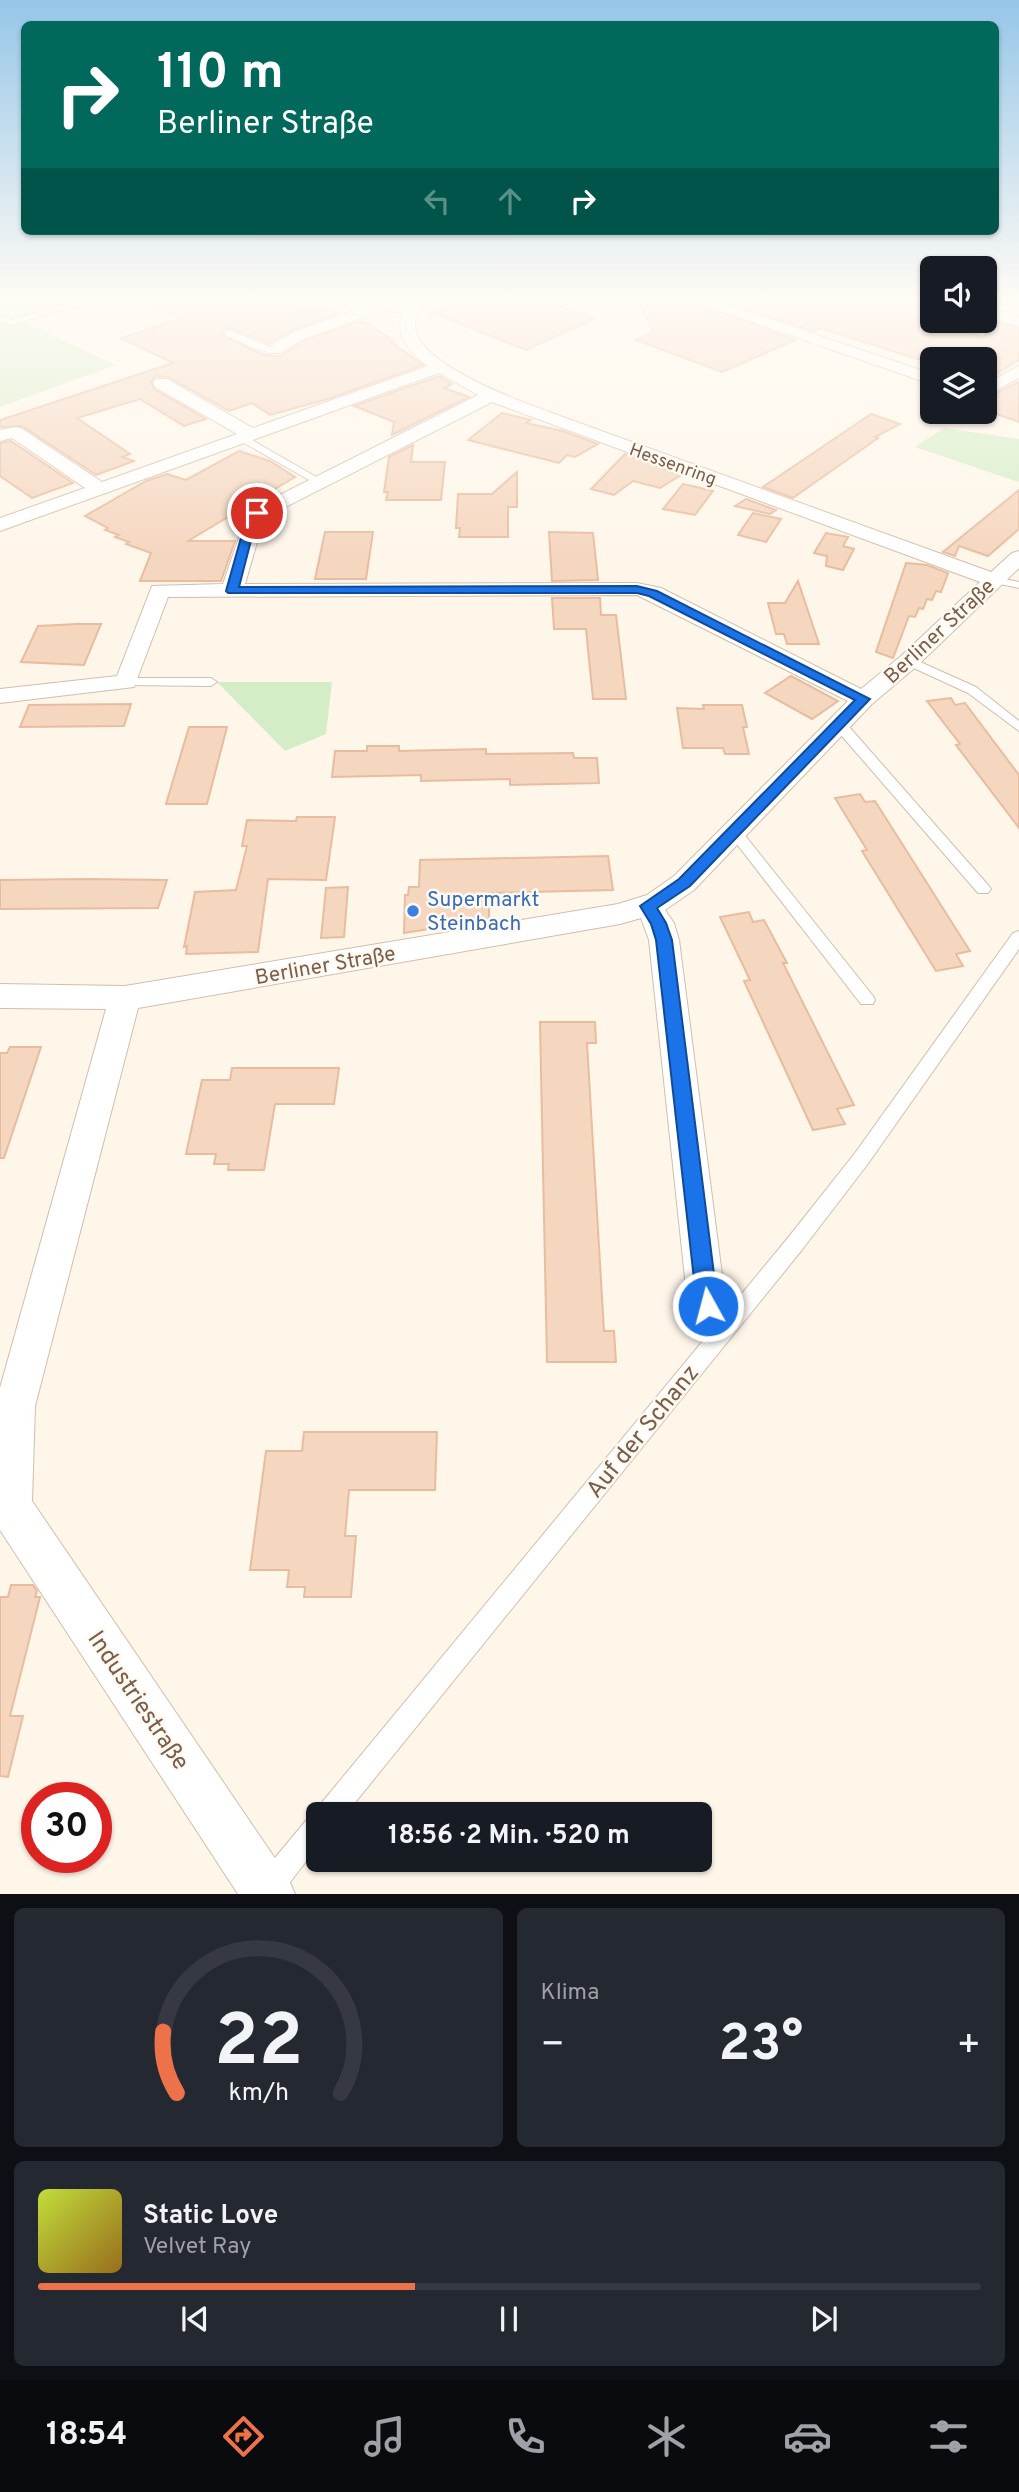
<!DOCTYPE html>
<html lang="de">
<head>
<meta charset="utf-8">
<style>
	body { margin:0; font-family:Overpass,sans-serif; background:#242831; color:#f1f3f6; height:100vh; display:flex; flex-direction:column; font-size:26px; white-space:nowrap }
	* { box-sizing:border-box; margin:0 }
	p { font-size:23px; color:#9ea1a6 }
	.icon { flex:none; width:38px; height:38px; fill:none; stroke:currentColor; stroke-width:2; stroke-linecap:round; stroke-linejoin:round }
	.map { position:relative; height:1894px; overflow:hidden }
	.drawer { display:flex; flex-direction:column; gap:14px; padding:14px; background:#0d0f14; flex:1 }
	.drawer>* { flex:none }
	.top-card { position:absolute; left:21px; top:21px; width:978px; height:214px; border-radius:10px; box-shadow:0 2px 5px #0004; background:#00695c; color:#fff; overflow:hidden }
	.buttons { position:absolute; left:920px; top:256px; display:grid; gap:14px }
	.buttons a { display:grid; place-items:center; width:77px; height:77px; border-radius:10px; background:#171b24; box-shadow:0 2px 5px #0004; font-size:35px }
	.speed { position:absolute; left:21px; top:1782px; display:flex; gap:14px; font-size:35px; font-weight:700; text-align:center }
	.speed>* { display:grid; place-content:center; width:91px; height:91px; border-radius:50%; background:#171b24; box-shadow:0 2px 5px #0004; line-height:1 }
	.speed .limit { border:10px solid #d22; background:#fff; color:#111 }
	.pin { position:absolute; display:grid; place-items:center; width:60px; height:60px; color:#fff; margin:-30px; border:4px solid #fff; border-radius:50%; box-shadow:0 2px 7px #0007 }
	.me { position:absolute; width:77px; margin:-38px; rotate:353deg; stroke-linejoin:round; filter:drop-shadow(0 0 5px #0008) }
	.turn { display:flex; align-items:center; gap:24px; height:147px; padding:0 21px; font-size:32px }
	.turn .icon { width:91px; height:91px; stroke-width:2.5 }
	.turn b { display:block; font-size:49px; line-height:60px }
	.lanes { display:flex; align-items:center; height:66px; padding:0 21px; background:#0003; justify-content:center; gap:35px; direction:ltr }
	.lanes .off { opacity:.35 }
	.big { font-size:52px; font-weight:700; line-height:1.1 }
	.drawer .widget { flex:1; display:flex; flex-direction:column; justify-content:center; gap:10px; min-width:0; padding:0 24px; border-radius:10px; background:#242831 }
	.drawer .dial { align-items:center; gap:0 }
	.dial svg { height:182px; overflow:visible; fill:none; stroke:#363941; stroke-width:7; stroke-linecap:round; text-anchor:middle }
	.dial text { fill:#f1f3f6; stroke:none }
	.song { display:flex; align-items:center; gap:21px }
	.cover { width:84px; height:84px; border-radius:10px; background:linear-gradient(135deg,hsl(70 70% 55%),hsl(40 70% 35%)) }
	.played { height:7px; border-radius:4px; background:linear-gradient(90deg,#ed7249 40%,#363941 40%) }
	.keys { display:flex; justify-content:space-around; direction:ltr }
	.heat { display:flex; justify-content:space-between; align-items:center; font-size:38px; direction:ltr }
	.drawer .tiles { flex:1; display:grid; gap:14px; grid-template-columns:1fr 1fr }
	.widget:last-child { grid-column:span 2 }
	.trip { position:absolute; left:306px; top:1802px; width:406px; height:70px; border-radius:10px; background:#171b24; box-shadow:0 2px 5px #0004; font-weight:700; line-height:70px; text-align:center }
	.tabs { display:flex; height:112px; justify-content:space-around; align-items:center; background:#090b0e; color:#9ea1a6 }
	.tabs .icon { width:49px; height:49px }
	.tabs .on { color:#ed7249 }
	.tabs b { font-size:32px; color:#f1f3f6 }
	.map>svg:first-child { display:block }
	.green { fill:#d5edc6 }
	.building { fill:#f5d6bf; stroke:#e8bd9f; stroke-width:2 }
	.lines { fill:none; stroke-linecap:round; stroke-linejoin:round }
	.lane-casing { stroke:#d1bead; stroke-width:2 }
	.street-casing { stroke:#d1bead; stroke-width:2 }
	.lane { fill:#fff; fill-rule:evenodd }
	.street { fill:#fff; fill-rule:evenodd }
	.route { fill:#1a73e8; stroke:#114b97; stroke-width:2 }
	.shop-dot { fill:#3f7fe0; stroke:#fffaf1; stroke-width:2.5 }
	.labels { text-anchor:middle; stroke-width:5; stroke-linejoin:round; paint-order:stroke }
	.far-street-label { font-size:18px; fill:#7a5d4a; stroke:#fffaf1 }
	.street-label { font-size:21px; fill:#7a5d4a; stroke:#fffaf1 }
	.shop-label { font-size:21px; fill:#366cbe; stroke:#fffaf1; text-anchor:start }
	.near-street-label { font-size:24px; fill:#7a5d4a; stroke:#fffaf1 }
</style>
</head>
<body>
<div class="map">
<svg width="1019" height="1894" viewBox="0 0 1019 1894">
	<rect width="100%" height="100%" fill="#fef6e9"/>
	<g class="green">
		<polygon points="0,297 113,297 23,321 115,365 0,407"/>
		<polygon points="944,428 1019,439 1019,482 915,447"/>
		<polygon points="217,682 332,682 326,734 285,751"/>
	</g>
	<g class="building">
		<polygon points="137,297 288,297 289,301 273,306 326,309 337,314 290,331 270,344 231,328 223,329 222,335 252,350 268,356 280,356 304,341 357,322 365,322 394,341 391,342 423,365 331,398 270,415 252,403 229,411 168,377 155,376 151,382 154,389 206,419 184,426 140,399 77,418 130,454 122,457 134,461 96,475 22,426 0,427 0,420 173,363 121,338 183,318"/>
		<polygon points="472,297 535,297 594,319 526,350 431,312"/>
		<polygon points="637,297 679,297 795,340 722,372 636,340 653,332"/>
		<polygon points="712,297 933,297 933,322 985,338 985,319 1019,328 1019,360 985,381 985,359 933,359 933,364 820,328 813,331"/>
		<polygon points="439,376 452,384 444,388 469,397 392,435 394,422 354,406"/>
		<polygon points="1019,382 1019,422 985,410 985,398"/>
		<polygon points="502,413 531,420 526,423 563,431 598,444 575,457 567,455 559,463 468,440"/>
		<polygon points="871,414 900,424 875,437 878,438 793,498 763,487"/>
		<polygon points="11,441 73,483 32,498 0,476 0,443"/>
		<polygon points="413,445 411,462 445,462 441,500 386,500 388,492 384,492 389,457"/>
		<polygon points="239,451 270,461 295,477 188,541 235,541 221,581 140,581 151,553 126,544 129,542 115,537 119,535 105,530 108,528 85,516 146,481 167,474 186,480"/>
		<polygon points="625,454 681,475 660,488 633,481 614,495 591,489"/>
		<polygon points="517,472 517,507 508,507 508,537 459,537 460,528 456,528 458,494 492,494"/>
		<polygon points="683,484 713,491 695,515 663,509"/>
		<polygon points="1019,490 1019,529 988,556 959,546 955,556 943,552"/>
		<polygon points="746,499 776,510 770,514 735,506"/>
		<polygon points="753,513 781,519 766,542 738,535"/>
		<polygon points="325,532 373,532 366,579 315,579"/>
		<polygon points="549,532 593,533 598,580 552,581"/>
		<polygon points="826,533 848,537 843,546 854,549 843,570 826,566 827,556 814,553"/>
		<polygon points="906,563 927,565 948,573 941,592 936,591 932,600 927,599 923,609 919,608 915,617 909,616 893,658 876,652"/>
		<polygon points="798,581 819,644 787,644 784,634 776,634 768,603 785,603"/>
		<polygon points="552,598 600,598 601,615 616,615 626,699 593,699 586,629 554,629"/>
		<polygon points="77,624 101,624 84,665 21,662 38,626"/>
		<polygon points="791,676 838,701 812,719 765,693"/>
		<polygon points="951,698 955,705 965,703 1019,775 1019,828 956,745 960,744 927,701"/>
		<polygon points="131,704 124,726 20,727 29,705"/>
		<polygon points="703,705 742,705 747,727 743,727 749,754 725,754 723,748 683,748 677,708 704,709"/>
		<polygon points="189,727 227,727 207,804 166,804"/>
		<polygon points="367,746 399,746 399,751 486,749 486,754 573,753 574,758 597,758 599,783 510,785 510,779 421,781 421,775 332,777 335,751 367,751"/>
		<polygon points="860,794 865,802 875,801 970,951 956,954 963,966 936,971 862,851 867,850 835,798"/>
		<polygon points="297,817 335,817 326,880 268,879 258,952 186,954 187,946 184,947 195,892 236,890 247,846 242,846 247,820 296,821"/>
		<polygon points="608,856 613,890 489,893 489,919 404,933 405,895 408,895 409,887 419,887 420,860"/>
		<polygon points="87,879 167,880 158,908 0,909 0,880"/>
		<polygon points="348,887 344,937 321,938 326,888"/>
		<polygon points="749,912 753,922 764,920 787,963 783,963 854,1105 837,1109 845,1124 813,1130 744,981 750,980 720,917"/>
		<polygon points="540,1022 595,1022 596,1043 587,1043 604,1331 614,1331 616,1362 547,1362"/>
		<polygon points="10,1047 41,1047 4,1158 0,1158 0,1053 7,1053"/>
		<polygon points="232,1068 339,1068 334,1104 275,1104 264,1170 228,1170 229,1164 214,1164 216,1154 186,1154 202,1080 230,1080"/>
		<polygon points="304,1432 437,1432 435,1490 349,1490 345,1536 356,1536 351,1597 304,1597 305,1587 287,1587 289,1570 250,1570 266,1451 302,1451"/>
		<polygon points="11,1585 33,1585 37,1591 35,1597 40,1597 10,1716 23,1716 8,1777 0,1776 0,1597 8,1597"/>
	</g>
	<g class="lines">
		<defs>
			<g id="lane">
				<polygon points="96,297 110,297 10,325 0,321 0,316 11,320"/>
				<polygon points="225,331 231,331 278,350 274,353 253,348 225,335"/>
				<polygon points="239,436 245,436 325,482 316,484 239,440"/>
				<polygon points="994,577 1019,582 1019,588 990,582 990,578"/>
				<polygon points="909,657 976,687 1019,721 1019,731 968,693 905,664 903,661"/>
				<polygon points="126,678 211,678 217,682 211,686 122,685 120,682"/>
				<polygon points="839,720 844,721 988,885 991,889 988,893 978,893 834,727 832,724"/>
				<polygon points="734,826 739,828 873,996 875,1000 873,1004 861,1004 729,834 727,831"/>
				<polygon points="1019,931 1019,949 867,1165 801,1251 345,1815 318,1815 318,1846 281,1894 258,1894 255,1887 259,1877 309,1817 315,1814 319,1806 787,1239 855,1153 1013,933"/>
			</g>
			<g id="street">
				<path d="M 415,297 L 431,297 C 424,306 415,313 415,325 C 414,363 519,401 549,412 L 991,572 L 1012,553 L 1019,551 L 1019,568 L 917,666 L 872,704 L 694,890 L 665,910 L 674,923 L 679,940 L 726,1306 L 720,1319 L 707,1324 L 694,1319 L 688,1306 L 649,940 L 641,918 L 620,924 L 138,1008 L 35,1406 L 32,1501 L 287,1876 L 295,1894 L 238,1894 L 0,1530 L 0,1388 L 106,1009 L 0,1008 L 0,984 L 125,986 L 618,904 L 647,895 L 674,876 L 848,701 L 637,595 L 168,597 L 134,687 L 0,703 L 0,689 L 117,676 L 152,586 L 223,584 L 248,511 L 478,395 L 439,373 L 0,531 L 0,518 L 85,488 L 12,438 L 0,441 L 0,430 L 15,427 L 21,428 L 102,482 L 237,434 L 155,387 L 153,383 L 155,379 L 167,379 L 253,428 L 428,366 C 411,354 393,335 403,313 L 384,310 L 303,339 L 280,353 L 268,353 L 266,350 L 291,333 L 378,302 L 408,305 ZM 492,402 L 980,582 L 901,656 L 861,689 L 661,588 L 637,583 L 245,584 L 264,518 Z"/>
				<polygon points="681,297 703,297 933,374 933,385"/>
				<polygon points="985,307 1019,316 1019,326 985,316"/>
				<polygon points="1019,366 1019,378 985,396 985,384"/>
			</g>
		</defs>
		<use href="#lane" class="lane-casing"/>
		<use href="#street" class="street-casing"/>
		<use href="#lane" class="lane"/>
		<use href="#street" class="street"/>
	</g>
	<linearGradient id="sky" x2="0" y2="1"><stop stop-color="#96c6e8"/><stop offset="0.53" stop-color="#fffbf5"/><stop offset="1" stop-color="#fffbf5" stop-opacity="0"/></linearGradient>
	<rect width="1019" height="562" fill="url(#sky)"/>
	<polygon class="route" points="257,510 263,513 256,521 239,587 637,586 657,591 870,699 690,886 657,908 666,923 672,940 718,1306 715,1313 708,1316 700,1313 697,1306 656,940 651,924 640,906 679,879 855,700 649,596 637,593 228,593 226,591 246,520"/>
	<circle class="shop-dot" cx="413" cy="911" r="7"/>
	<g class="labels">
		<g class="far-street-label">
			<text transform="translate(673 464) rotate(20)" y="6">Hessenring</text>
		</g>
		<g class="street-label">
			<text transform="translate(939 631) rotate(-43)" y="7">Berliner Straße</text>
			<text transform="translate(325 965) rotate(-10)" y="7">Berliner Straße</text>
		</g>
		<g class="shop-label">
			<text x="427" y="906">Supermarkt<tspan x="427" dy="24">Steinbach</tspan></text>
		</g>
		<g class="near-street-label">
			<text transform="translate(642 1431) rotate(-51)" y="8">Auf der Schanz</text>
			<text transform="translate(139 1700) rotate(56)" y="8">Industriestraße</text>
		</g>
	</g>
</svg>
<div class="buttons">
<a><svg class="icon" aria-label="sound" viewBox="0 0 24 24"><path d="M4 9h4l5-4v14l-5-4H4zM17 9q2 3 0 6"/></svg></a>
<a><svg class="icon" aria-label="layers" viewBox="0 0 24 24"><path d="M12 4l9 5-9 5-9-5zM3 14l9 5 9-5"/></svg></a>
</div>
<div class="speed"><div class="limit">30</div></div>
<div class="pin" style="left:257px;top:513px;background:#d93025"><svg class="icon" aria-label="arrive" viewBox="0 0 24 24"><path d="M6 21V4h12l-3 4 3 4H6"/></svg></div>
<svg class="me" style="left:708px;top:1306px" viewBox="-20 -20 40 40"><circle r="17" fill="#1a73e8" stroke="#fff" stroke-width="3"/><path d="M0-11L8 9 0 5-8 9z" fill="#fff"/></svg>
<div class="trip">18:56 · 2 Min. · 520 m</div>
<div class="top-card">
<div class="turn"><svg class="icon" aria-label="right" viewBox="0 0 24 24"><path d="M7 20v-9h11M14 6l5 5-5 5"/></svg><div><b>110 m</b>Berliner Straße</div></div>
<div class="lanes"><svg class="icon off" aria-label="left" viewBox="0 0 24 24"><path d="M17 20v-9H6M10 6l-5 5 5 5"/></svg><svg class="icon off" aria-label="ahead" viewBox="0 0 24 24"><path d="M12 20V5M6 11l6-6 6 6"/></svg><svg class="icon" aria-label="right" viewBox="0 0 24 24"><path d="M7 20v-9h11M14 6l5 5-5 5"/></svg></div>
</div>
</div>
<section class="drawer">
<div class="tiles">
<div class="widget dial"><svg viewBox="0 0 100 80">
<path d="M14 69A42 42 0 1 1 86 69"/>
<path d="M14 69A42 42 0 0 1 8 42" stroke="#ed7249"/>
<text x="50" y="56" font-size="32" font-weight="700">22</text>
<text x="50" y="72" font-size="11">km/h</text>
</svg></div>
<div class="widget"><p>Klima</p>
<div class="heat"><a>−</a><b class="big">23°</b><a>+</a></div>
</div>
<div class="widget">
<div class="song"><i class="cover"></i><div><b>Static Love</b><p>Velvet Ray</p></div></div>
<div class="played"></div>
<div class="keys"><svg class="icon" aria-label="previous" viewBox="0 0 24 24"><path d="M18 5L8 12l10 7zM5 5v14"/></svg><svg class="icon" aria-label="pause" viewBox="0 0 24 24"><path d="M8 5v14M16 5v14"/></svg><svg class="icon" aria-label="next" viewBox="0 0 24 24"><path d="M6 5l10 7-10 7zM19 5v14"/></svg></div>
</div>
</div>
</section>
<nav class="tabs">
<b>18:54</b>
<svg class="icon on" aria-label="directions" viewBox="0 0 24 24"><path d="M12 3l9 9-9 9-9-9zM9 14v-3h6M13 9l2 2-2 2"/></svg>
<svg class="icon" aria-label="music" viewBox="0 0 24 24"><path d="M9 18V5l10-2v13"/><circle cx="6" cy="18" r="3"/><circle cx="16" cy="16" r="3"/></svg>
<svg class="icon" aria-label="phone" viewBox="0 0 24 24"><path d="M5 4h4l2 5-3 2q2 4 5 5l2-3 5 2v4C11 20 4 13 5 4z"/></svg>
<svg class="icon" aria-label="climate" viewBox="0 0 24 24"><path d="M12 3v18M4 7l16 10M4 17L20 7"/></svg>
<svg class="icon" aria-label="car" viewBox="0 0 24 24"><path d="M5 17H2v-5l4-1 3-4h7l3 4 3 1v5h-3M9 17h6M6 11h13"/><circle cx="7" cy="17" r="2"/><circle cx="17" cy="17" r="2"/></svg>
<svg class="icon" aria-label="filters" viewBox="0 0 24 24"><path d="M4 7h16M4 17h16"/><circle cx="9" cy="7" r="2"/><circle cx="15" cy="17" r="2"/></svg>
</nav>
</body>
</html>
